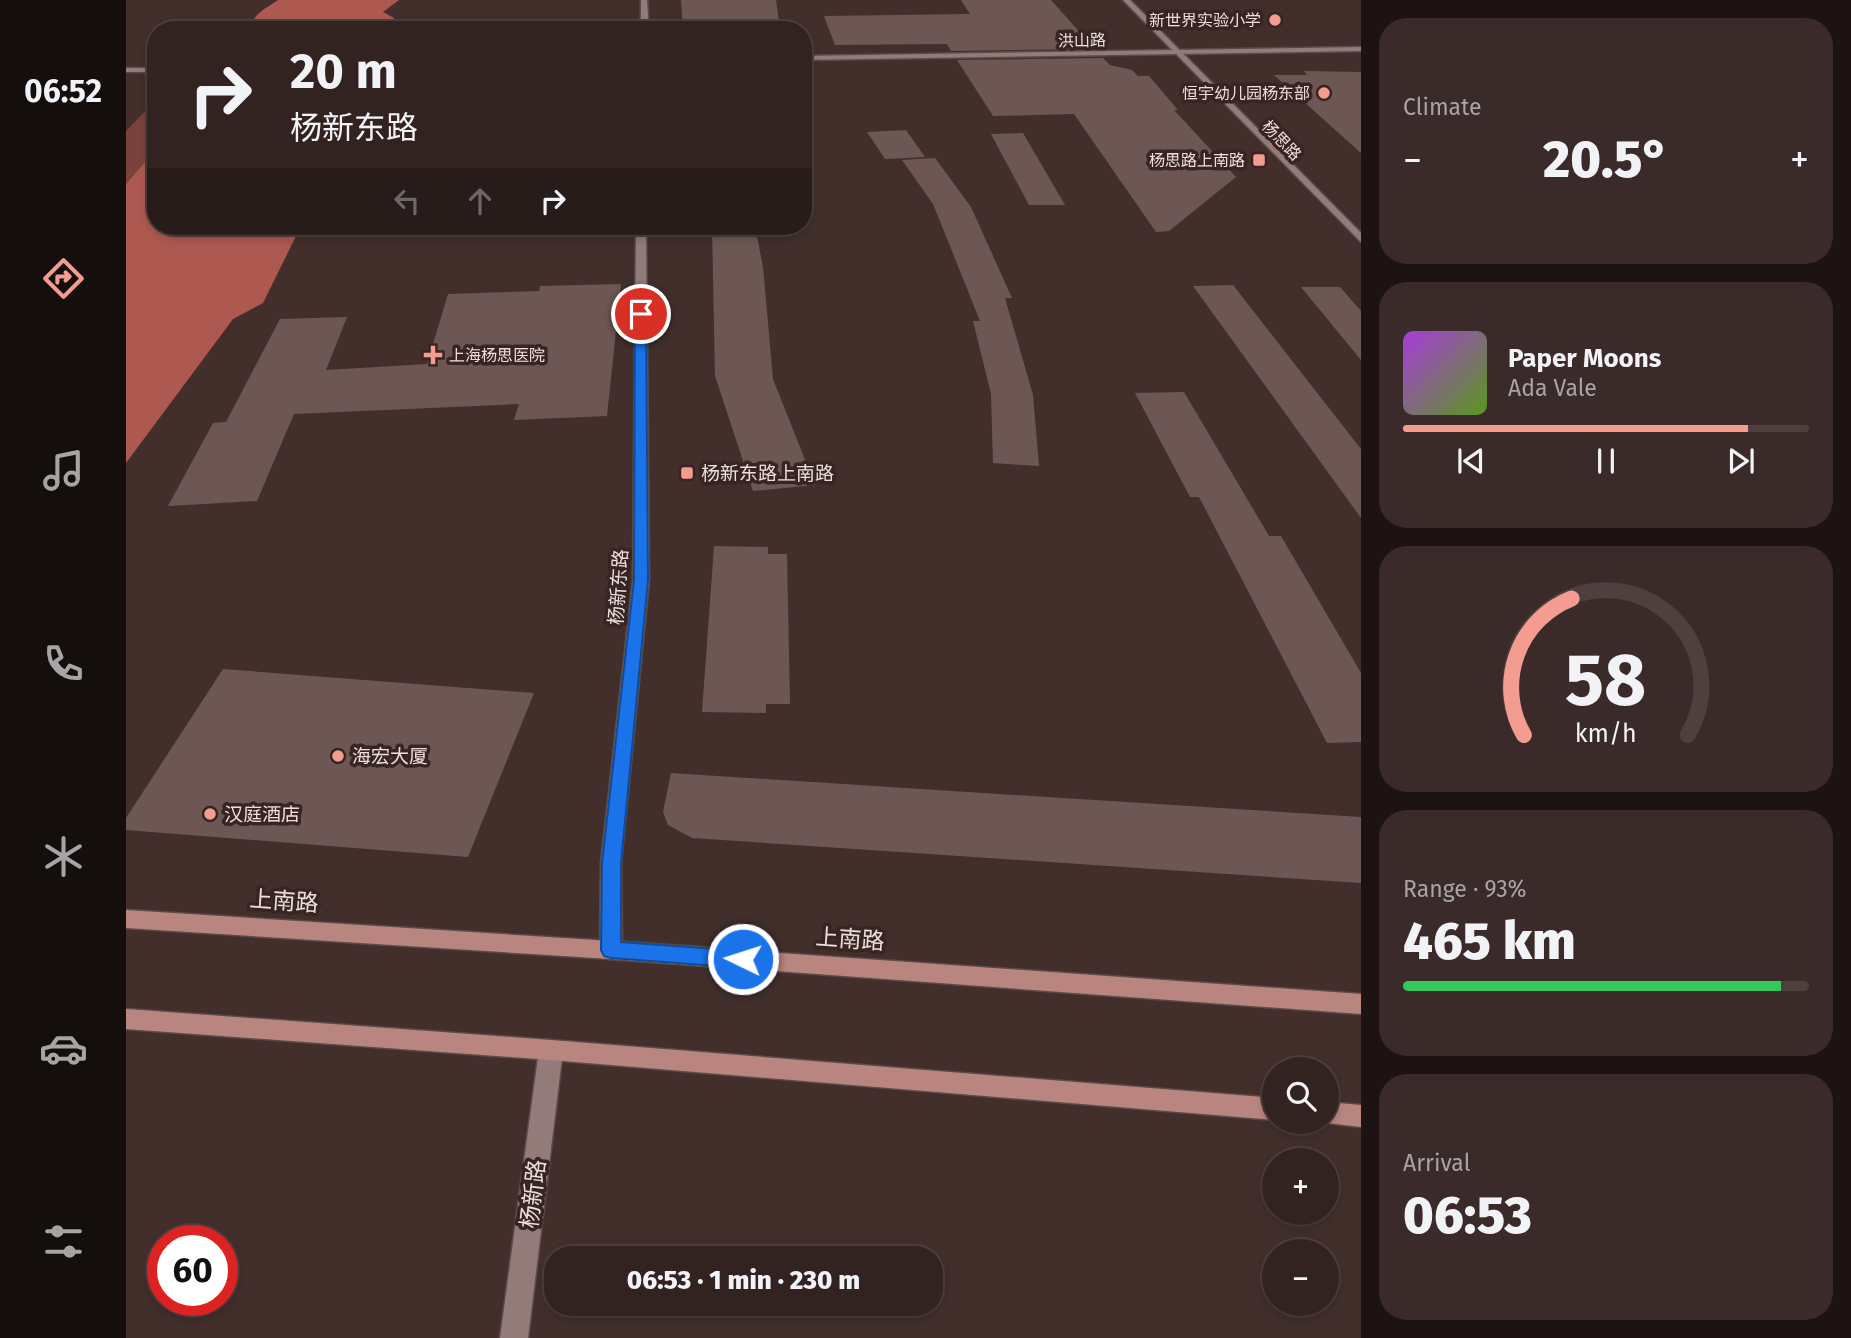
<!DOCTYPE html>
<html lang="en">
<head>
<meta charset="utf-8">
<style>
	body { margin:0; font-family:"Fira Sans","Noto Sans SC",sans-serif; background:#3a2b2a; color:#f1f3f6; height:100vh; display:flex; flex-direction:column; font-size:26px; white-space:nowrap }
	* { box-sizing:border-box; margin:0 }
	p { font-size:23px; color:#a8a4a5 }
	.icon { flex:none; width:38px; height:38px; fill:none; stroke:currentColor; stroke-width:2; stroke-linecap:round; stroke-linejoin:round }
	.map { position:relative; flex:1; overflow:hidden }
	.side { display:flex; flex-direction:column; gap:18px; padding:18px; background:#1c1312; width:490px }
	.side>* { flex:none }
	.banner { position:absolute; left:21px; top:21px; width:665px; height:214px; border-radius:28px; box-shadow:0 4px 10px #0003,0 0 0 2px #4d403f; background:#322321; color:#f1f3f6; overflow:hidden }
	.controls { position:absolute; left:1136px; top:1057px; display:grid; gap:14px }
	.controls a { display:grid; place-items:center; width:77px; height:77px; border-radius:50%; background:#322321; box-shadow:0 4px 10px #0003,0 0 0 2px #4d403f; font-size:35px }
	.speed { position:absolute; left:21px; top:1225px; display:flex; gap:14px; font-size:35px; font-weight:700; text-align:center }
	.speed>* { display:grid; place-content:center; width:91px; height:91px; border-radius:50%; background:#322321; box-shadow:0 4px 10px #0003,0 0 0 2px #4d403f; line-height:1 }
	.speed .limit { border:10px solid #d22; background:#fff; color:#111 }
	.pin { position:absolute; display:grid; place-items:center; width:60px; height:60px; color:#fff; margin:-30px; border:4px solid #fff; border-radius:50%; box-shadow:0 2px 7px #0007 }
	.me { position:absolute; width:77px; margin:-38px; rotate:274deg; stroke-linejoin:round; filter:drop-shadow(0 0 5px #0008) }
	.turn { display:flex; align-items:center; gap:24px; height:147px; padding:0 28px; font-size:32px }
	.turn .icon { width:91px; height:91px; stroke-width:2.5 }
	.turn b { display:block; font-size:49px; line-height:60px }
	.lanes { display:flex; align-items:center; height:66px; padding:0 28px; background:#0003; justify-content:center; gap:35px; direction:ltr }
	.lanes .off { opacity:.35 }
	.big { font-size:52px; font-weight:800; line-height:1.1 }
	.side .tile { flex:1; display:flex; flex-direction:column; justify-content:center; gap:10px; min-width:0; padding:0 24px; border-radius:28px; background:#3a2b2a }
	.side .dial { align-items:center; gap:0 }
	.dial svg { height:182px; overflow:visible; fill:none; stroke:#4d403f; stroke-width:7; stroke-linecap:round; text-anchor:middle }
	.dial text { fill:#f1f3f6; stroke:none }
	.song { display:flex; align-items:center; gap:21px }
	.cover { width:84px; height:84px; border-radius:10px; background:linear-gradient(135deg,hsl(280 70% 55%),hsl(90 70% 35%)) }
	.played { height:7px; border-radius:4px; background:linear-gradient(90deg,#f59c91 85%,#4d403f 85%) }
	.keys { display:flex; justify-content:space-around; direction:ltr }
	.heat { display:flex; justify-content:space-between; align-items:center; font-size:38px; direction:ltr }
	.charge { height:10px; border-radius:5px; background:linear-gradient(90deg,#34c759 93%,#4d403f 0) }
	.trip { position:absolute; left:418px; top:1246px; width:399px; height:70px; border-radius:28px; background:#322321; box-shadow:0 4px 10px #0003,0 0 0 2px #4d403f; font-weight:800; line-height:70px; text-align:center }
	main { display:flex; flex:1; min-height:0 }
	.tabs { display:flex; flex-direction:column; width:126px; justify-content:space-around; align-items:center; background:#140e0d; color:#a8a4a5 }
	.tabs .icon { width:49px; height:49px }
	.tabs .on { color:#f59c91 }
	.tabs b { font-size:32px; color:#f1f3f6 }
	.map>svg:first-child { display:block }
	.green { fill:#7b423b }
	.water { fill:#ae5950 }
	.building { fill:#6d5754 }
	.lines { fill:none; stroke-linecap:round; stroke-linejoin:round }
	.street-casing { stroke:#5b4b48; stroke-width:3 }
	.secondary-casing { stroke:#5b4b48; stroke-width:3 }
	.primary-casing { stroke:#5b4b48; stroke-width:3 }
	.street { fill:#927b78; fill-rule:evenodd }
	.secondary { fill:#927b78; fill-rule:evenodd }
	.primary { fill:#bb857f; fill-rule:evenodd }
	.route { fill:#1a73e8; stroke:#114b97; stroke-width:2 }
	.poi-dot { fill:#f59c91; stroke:#382522; stroke-width:2.5 }
	.labels { text-anchor:middle; stroke-width:7; stroke-linejoin:round; paint-order:stroke }
	.far-poi-label { font-size:16px; fill:#ebdedc; stroke:#382522; text-anchor:end }
	.far-street-label { font-size:16px; fill:#ebdedc; stroke:#382522 }
	.poi-label { font-size:19px; fill:#ebdedc; stroke:#382522; text-anchor:start }
	.street-label { font-size:19px; fill:#ebdedc; stroke:#382522 }
	.near-street-label { font-size:23px; fill:#ebdedc; stroke:#382522 }
</style>
</head>
<body>
<main>
<nav class="tabs">
<b>06:52</b>
<svg class="icon on" aria-label="directions" viewBox="0 0 24 24"><path d="M12 3l9 9-9 9-9-9zM9 14v-3h6M13 9l2 2-2 2"/></svg>
<svg class="icon" aria-label="music" viewBox="0 0 24 24"><path d="M9 18V5l10-2v13"/><circle cx="6" cy="18" r="3"/><circle cx="16" cy="16" r="3"/></svg>
<svg class="icon" aria-label="phone" viewBox="0 0 24 24"><path d="M5 4h4l2 5-3 2q2 4 5 5l2-3 5 2v4C11 20 4 13 5 4z"/></svg>
<svg class="icon" aria-label="climate" viewBox="0 0 24 24"><path d="M12 3v18M4 7l16 10M4 17L20 7"/></svg>
<svg class="icon" aria-label="car" viewBox="0 0 24 24"><path d="M5 17H2v-5l4-1 3-4h7l3 4 3 1v5h-3M9 17h6M6 11h13"/><circle cx="7" cy="17" r="2"/><circle cx="17" cy="17" r="2"/></svg>
<svg class="icon" aria-label="filters" viewBox="0 0 24 24"><path d="M4 7h16M4 17h16"/><circle cx="9" cy="7" r="2"/><circle cx="15" cy="17" r="2"/></svg>
</nav>
<div class="map">
<svg width="1235" height="1338" viewBox="0 0 1235 1338">
	<rect width="100%" height="100%" fill="#422f2c"/>
	<polygon class="green" points="30,100 30,149 0,184 0,131"/>
	<g class="water">
		<path d="M 152,0 L 273,0 L 257,12 L 268,18 L 261,30 L 125,30 C 125,14 141,8 152,0 Z"/>
		<polygon points="30,149 30,226 175,226 137,303 107,319 0,463 0,184"/>
	</g>
	<g class="building">
		<polygon points="555,0 650,0 654,30 557,30"/>
		<polygon points="835,0 925,0 969,49 825,51 821,44 709,45 698,16 844,14"/>
		<polygon points="977,58 984,65 1006,70 1012,76 1023,76 1052,110 1048,110 1110,177 1043,231 1030,232 948,114 867,116 831,60"/>
		<polygon points="1178,71 1235,72 1235,153 1148,75 1181,75"/>
		<polygon points="780,130 799,157 759,159 741,132"/>
		<polygon points="897,133 939,205 903,205 865,134"/>
		<polygon points="809,158 845,207 886,298 879,298 907,395 913,466 867,463 865,394 847,321 854,321 807,204 776,160"/>
		<polygon points="586,226 629,226 637,267 647,379 689,485 627,491 589,376"/>
		<polygon points="495,284 481,416 388,420 393,404 168,414 131,501 42,506 87,423 100,422 154,319 221,317 200,370 301,364 322,294 413,291 414,286"/>
		<polygon points="1107,285 1235,449 1235,518 1067,286"/>
		<polygon points="1175,287 1214,287 1235,311 1235,360"/>
		<polygon points="1058,392 1143,536 1155,536 1235,673 1235,742 1201,743 1073,497 1064,497 1009,393"/>
		<polygon points="588,546 642,547 642,554 661,554 664,704 640,704 640,713 576,712"/>
		<polygon points="97,669 408,693 342,857 0,830 0,818"/>
		<polygon points="545,773 1235,817 1235,883 566,838 542,825 537,812"/>
	</g>
	<g class="lines">
		<defs>
			<g id="street">
				<polygon points="515,0 521,0 523,30 515,30"/>
				<polygon points="1235,47 1235,51 677,60 677,56"/>
				<rect x="0" y="68" width="30" height="4"/>
				<polygon points="510,226 520,226 523,580 495,863 496,950 493,956 485,959 477,956 474,950 475,863 507,580"/>
				<polygon points="425,1040 433,1043 437,1050 402,1338 374,1338 413,1050 417,1043"/>
			</g>
			<polygon id="secondary" points="997,0 1004,0 1235,233 1235,242"/>
			<g id="primary">
				<polygon points="0,910 485,941 1235,994 1235,1014 485,959 0,928"/>
				<polygon points="0,1009 425,1040 1148,1098 1148,1120 425,1060 0,1029"/>
				<polygon points="1200,1102 1235,1105 1235,1127 1193,1122 1200,1122"/>
			</g>
		</defs>
		<use href="#street" class="street-casing"/>
		<use href="#secondary" class="secondary-casing"/>
		<use href="#primary" class="primary-casing"/>
		<use href="#street" class="street"/>
		<use href="#secondary" class="secondary"/>
		<use href="#primary" class="primary"/>
	</g>
	<polygon class="route" points="515,311 520,314 522,580 495,863 495,942 617,951 624,953 627,959 624,965 617,968 485,958 478,956 475,950 476,863 508,580 509,314"/>
	<g class="poi-dot">
		<circle cx="1149" cy="20" r="7"/>
		<circle cx="1198" cy="93" r="7"/>
		<rect x="1126" y="153" width="14" height="14" rx="3.5"/>
		<path d="M303.5 344.5h7v7h7v7h-7v7h-7v-7h-7v-7h7z"/>
		<rect x="554" y="466" width="14" height="14" rx="3.5"/>
		<circle cx="212" cy="756" r="7"/>
		<circle cx="84" cy="814" r="7"/>
	</g>
	<g class="labels">
		<g class="far-poi-label">
			<text x="1135" y="26">新世界实验小学</text>
			<text x="1184" y="99">恒宇幼儿园杨东部</text>
			<text x="1119" y="166">杨思路上南路</text>
			<text x="323" y="361" text-anchor="start">上海杨思医院</text>
		</g>
		<g class="far-street-label">
			<text transform="translate(956 40) rotate(-1)" y="6">洪山路</text>
			<text transform="translate(1156 140) rotate(46)" y="6">杨思路</text>
		</g>
		<g class="poi-label">
			<text x="575" y="480">杨新东路上南路</text>
			<text x="226" y="763">海宏大厦</text>
			<text x="98" y="821">汉庭酒店</text>
		</g>
		<g class="street-label">
			<text transform="translate(492 587) rotate(-86)" y="7">杨新东路</text>
		</g>
		<g class="near-street-label">
			<text transform="translate(158 901) rotate(4)" y="8">上南路</text>
			<text transform="translate(724 939) rotate(4)" y="8">上南路</text>
			<text transform="translate(407 1194) rotate(-83)" y="8">杨新路</text>
		</g>
	</g>
</svg>
<div class="controls">
<a><svg class="icon" aria-label="search" viewBox="0 0 24 24"><circle cx="10" cy="10" r="6"/><path d="M15 15l6 6"/></svg></a>
<a>+</a>
<a>−</a>
</div>
<div class="speed"><div class="limit">60</div></div>
<div class="pin" style="left:515px;top:314px;background:#d93025"><svg class="icon" aria-label="arrive" viewBox="0 0 24 24"><path d="M6 21V4h12l-3 4 3 4H6"/></svg></div>
<svg class="me" style="left:617px;top:959px" viewBox="-20 -20 40 40"><circle r="17" fill="#1a73e8" stroke="#fff" stroke-width="3"/><path d="M0-11L8 9 0 5-8 9z" fill="#fff"/></svg>
<div class="trip">06:53 · 1 min · 230 m</div>
<div class="banner">
<div class="turn"><svg class="icon" aria-label="right" viewBox="0 0 24 24"><path d="M7 20v-9h11M14 6l5 5-5 5"/></svg><div><b>20 m</b>杨新东路</div></div>
<div class="lanes"><svg class="icon off" aria-label="left" viewBox="0 0 24 24"><path d="M17 20v-9H6M10 6l-5 5 5 5"/></svg><svg class="icon off" aria-label="ahead" viewBox="0 0 24 24"><path d="M12 20V5M6 11l6-6 6 6"/></svg><svg class="icon" aria-label="right" viewBox="0 0 24 24"><path d="M7 20v-9h11M14 6l5 5-5 5"/></svg></div>
</div>
</div>
<section class="side">
<div class="tile"><p>Climate</p>
<div class="heat"><a>−</a><b class="big">20.5°</b><a>+</a></div>
</div>
<div class="tile">
<div class="song"><i class="cover"></i><div><b>Paper Moons</b><p>Ada Vale</p></div></div>
<div class="played"></div>
<div class="keys"><svg class="icon" aria-label="previous" viewBox="0 0 24 24"><path d="M18 5L8 12l10 7zM5 5v14"/></svg><svg class="icon" aria-label="pause" viewBox="0 0 24 24"><path d="M8 5v14M16 5v14"/></svg><svg class="icon" aria-label="next" viewBox="0 0 24 24"><path d="M6 5l10 7-10 7zM19 5v14"/></svg></div>
</div>
<div class="tile dial"><svg viewBox="0 0 100 80">
<path d="M14 69A42 42 0 1 1 86 69"/>
<path d="M14 69A42 42 0 0 1 35 9" stroke="#f59c91"/>
<text x="50" y="56" font-size="32" font-weight="700">58</text>
<text x="50" y="72" font-size="11">km/h</text>
</svg></div>
<div class="tile"><p>Range · 93%</p><b class="big">465 km</b><div class="charge"></div></div>
<div class="tile"><p>Arrival</p><b class="big">06:53</b></div>
</section>
</main>
</body>
</html>
